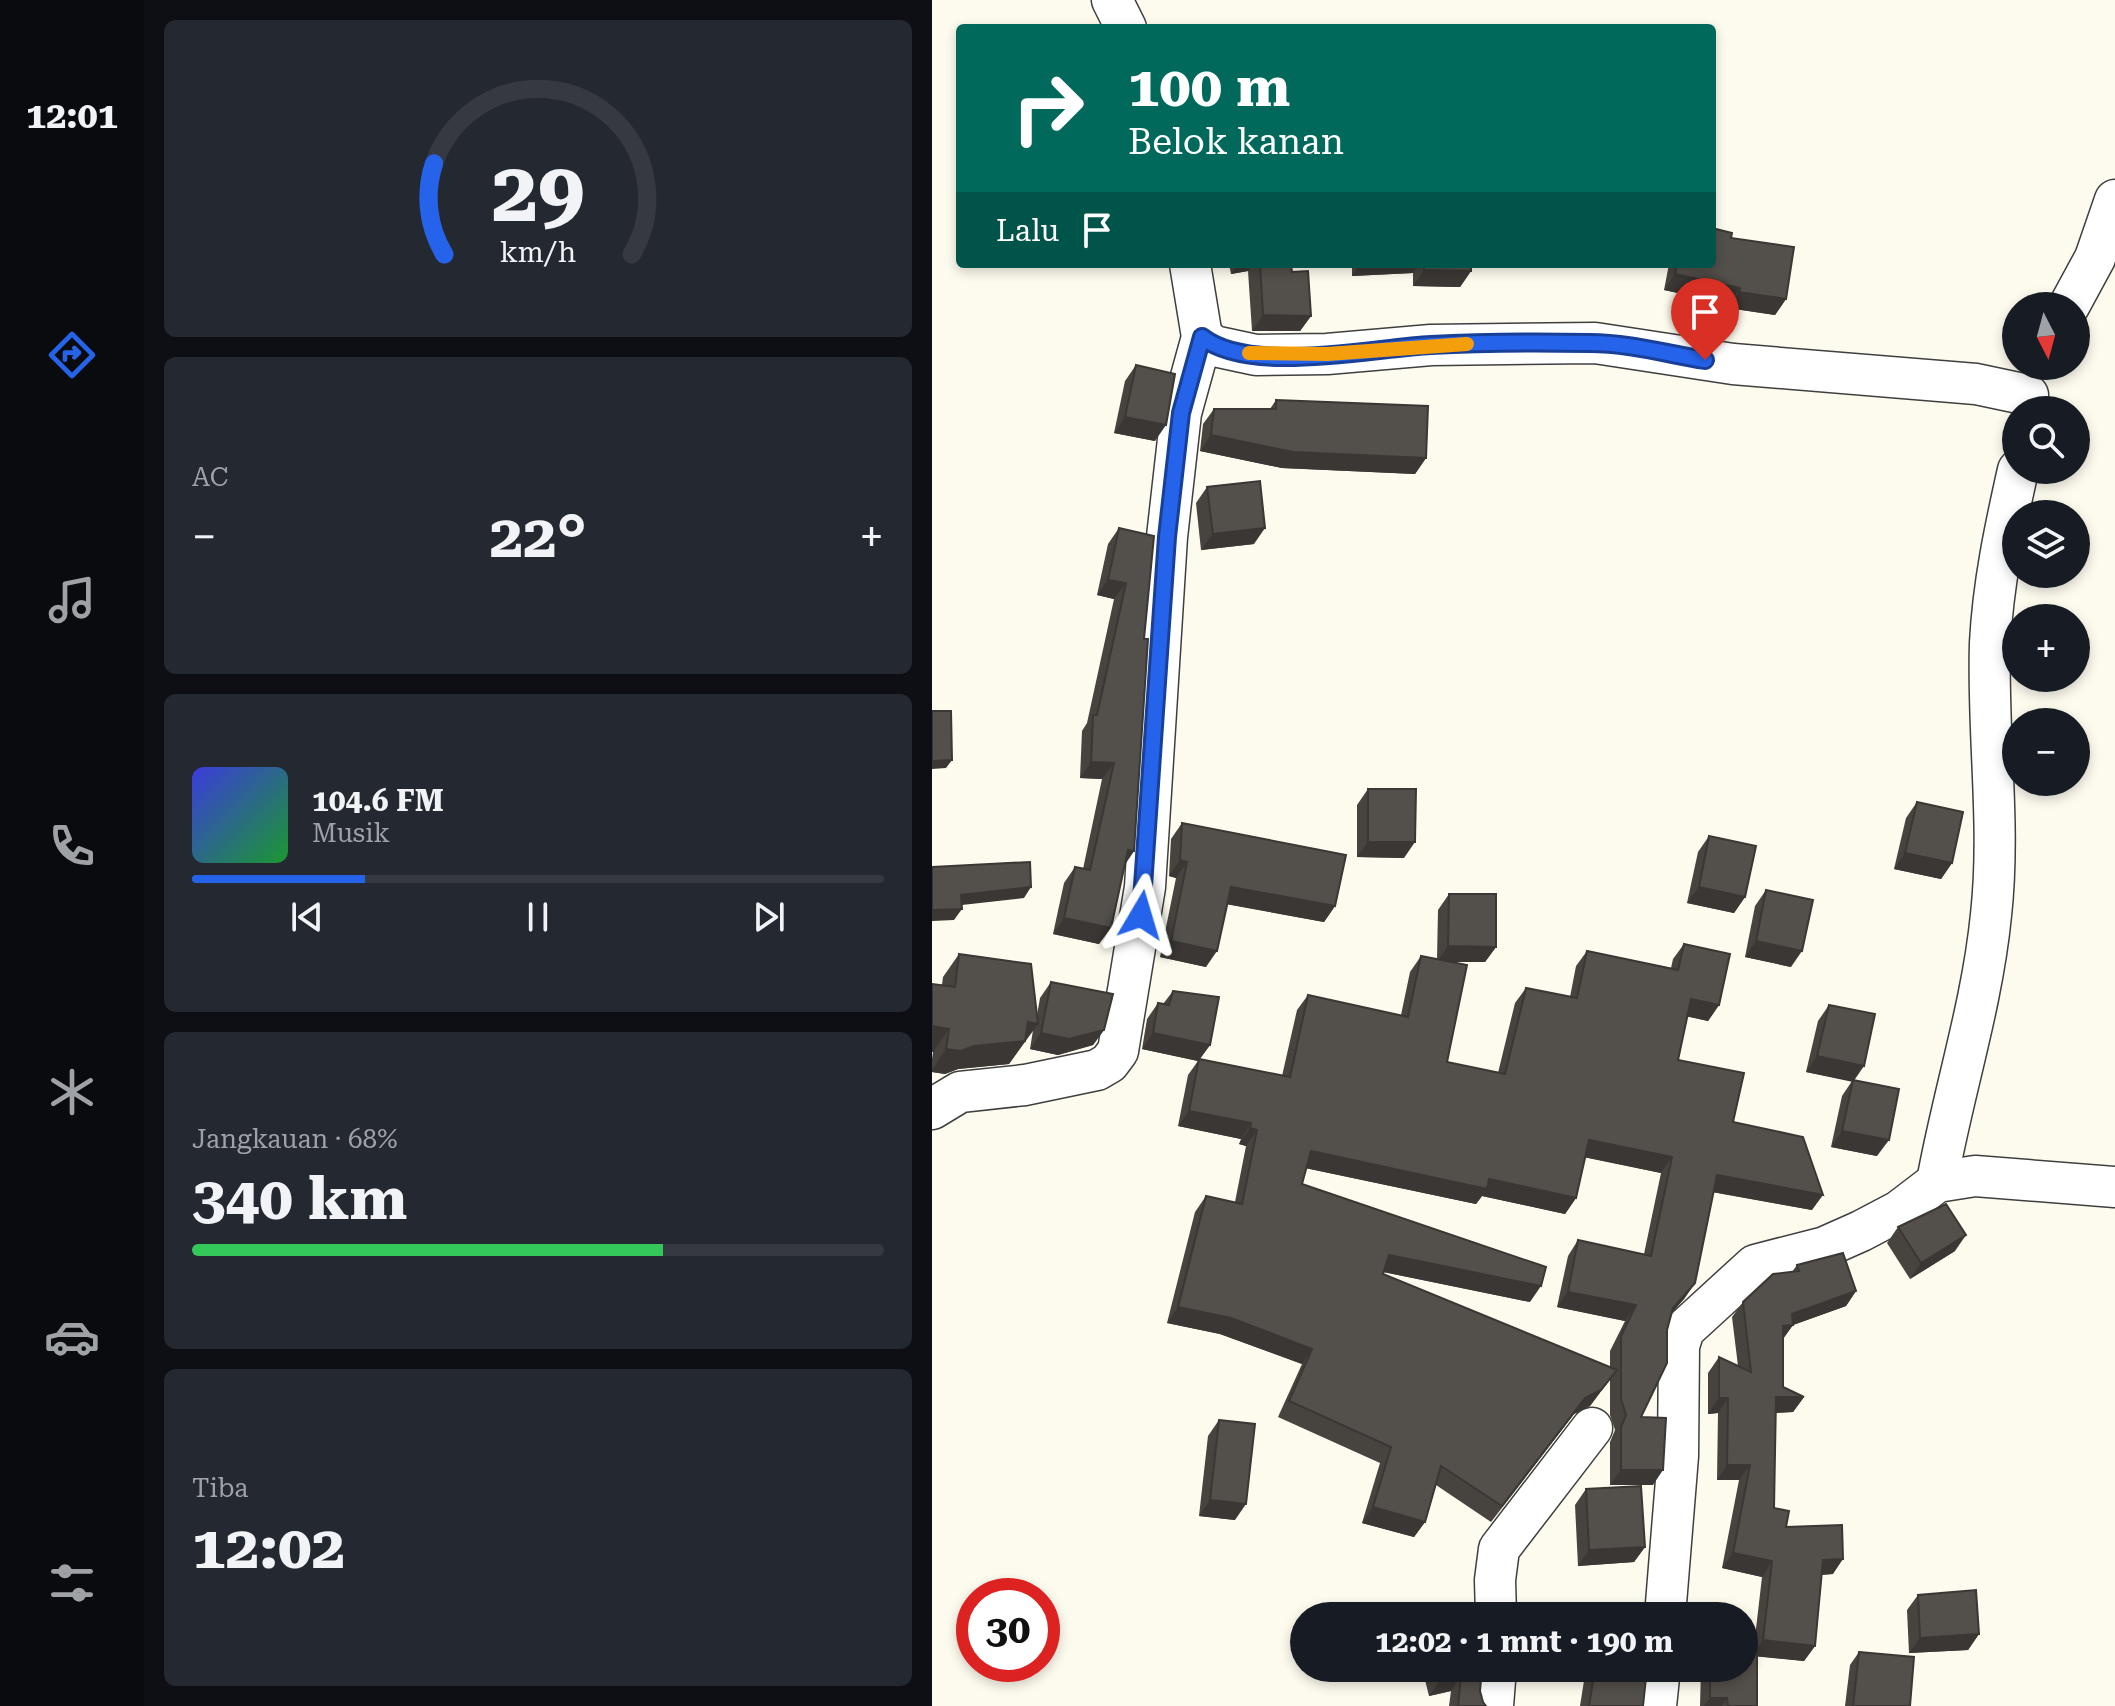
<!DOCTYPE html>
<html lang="id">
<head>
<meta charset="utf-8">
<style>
	body { margin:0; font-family:"Roboto Serif",serif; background:#242831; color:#f1f3f6; height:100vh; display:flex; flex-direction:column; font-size:30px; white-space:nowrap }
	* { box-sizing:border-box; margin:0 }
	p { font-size:26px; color:#9ea1a6 }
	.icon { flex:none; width:44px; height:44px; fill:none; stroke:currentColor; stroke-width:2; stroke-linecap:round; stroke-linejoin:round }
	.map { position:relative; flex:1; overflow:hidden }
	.drawer { display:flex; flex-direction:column; gap:20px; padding:20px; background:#0d0f14; width:788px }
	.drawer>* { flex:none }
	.hud { position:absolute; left:24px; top:24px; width:760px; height:244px; border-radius:8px; box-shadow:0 4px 12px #0003; background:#00695c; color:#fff; overflow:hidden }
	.needle { width:52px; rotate:174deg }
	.buttons { position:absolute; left:1070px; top:292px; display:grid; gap:16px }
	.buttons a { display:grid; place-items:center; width:88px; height:88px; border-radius:50%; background:#171b24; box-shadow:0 4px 12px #0003; font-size:40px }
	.speed { position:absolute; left:24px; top:1578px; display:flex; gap:16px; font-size:40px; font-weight:700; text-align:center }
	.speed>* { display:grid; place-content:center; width:104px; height:104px; border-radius:50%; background:#171b24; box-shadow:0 4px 12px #0003; line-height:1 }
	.speed .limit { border:12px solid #d22; background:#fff; color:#111 }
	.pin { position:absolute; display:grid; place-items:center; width:68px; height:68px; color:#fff; margin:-82px -34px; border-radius:50% 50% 50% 0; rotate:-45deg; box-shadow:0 0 8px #0007 }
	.pin .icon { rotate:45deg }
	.me { position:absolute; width:88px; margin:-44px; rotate:7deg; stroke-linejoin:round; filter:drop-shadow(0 0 6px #0008) }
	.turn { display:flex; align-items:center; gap:28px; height:168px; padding:0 40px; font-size:36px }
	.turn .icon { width:104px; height:104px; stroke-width:2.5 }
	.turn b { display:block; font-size:56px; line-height:68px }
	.then { display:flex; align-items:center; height:76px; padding:0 40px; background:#0003; gap:16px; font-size:30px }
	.big { font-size:60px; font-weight:700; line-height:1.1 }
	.drawer .card { flex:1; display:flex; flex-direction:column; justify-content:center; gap:12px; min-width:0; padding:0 28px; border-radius:12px; background:#242831 }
	.drawer .dial { align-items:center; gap:0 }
	.dial svg { height:208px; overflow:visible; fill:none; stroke:#363941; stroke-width:7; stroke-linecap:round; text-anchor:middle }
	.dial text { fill:#f1f3f6; stroke:none }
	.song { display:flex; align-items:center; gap:24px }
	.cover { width:96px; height:96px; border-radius:12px; background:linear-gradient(135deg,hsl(240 70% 55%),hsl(130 70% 35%)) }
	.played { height:8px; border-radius:4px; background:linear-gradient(90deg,#2563eb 25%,#363941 25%) }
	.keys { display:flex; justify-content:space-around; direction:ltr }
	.heat { display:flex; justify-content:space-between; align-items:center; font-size:44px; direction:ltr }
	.charge { height:12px; border-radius:6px; background:linear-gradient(90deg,#34c759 68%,#363941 0) }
	.trip { position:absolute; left:358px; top:1602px; width:468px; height:80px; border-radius:40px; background:#171b24; box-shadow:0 4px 12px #0003; font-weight:700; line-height:80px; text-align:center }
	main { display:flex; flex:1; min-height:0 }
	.menu { display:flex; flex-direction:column; width:144px; justify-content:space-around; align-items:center; background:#090b0e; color:#9ea1a6 }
	.menu .icon { width:56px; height:56px }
	.menu .active { color:#2563eb }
	.menu b { font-size:36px; color:#f1f3f6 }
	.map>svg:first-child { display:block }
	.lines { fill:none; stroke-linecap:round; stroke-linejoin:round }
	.street-casing { stroke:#3f3f3f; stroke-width:43 }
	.street { stroke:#fff; stroke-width:40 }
	.wall { fill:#474440; fill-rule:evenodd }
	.shaded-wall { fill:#3a3734 }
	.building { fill:#534f4a; stroke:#3a3734; stroke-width:2 }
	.route-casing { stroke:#184099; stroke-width:20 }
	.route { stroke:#2563eb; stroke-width:14 }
	.slow { stroke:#f59e0b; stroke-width:14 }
</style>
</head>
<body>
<main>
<nav class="menu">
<b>12:01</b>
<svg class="icon active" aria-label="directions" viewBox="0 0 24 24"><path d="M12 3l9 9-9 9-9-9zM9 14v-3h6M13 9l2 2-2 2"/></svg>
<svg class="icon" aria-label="music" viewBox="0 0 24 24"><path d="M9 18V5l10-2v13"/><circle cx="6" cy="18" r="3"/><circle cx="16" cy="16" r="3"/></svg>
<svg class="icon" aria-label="phone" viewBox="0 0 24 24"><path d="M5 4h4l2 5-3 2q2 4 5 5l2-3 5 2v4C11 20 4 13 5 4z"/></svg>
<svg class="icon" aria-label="climate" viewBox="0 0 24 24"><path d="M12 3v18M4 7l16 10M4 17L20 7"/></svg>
<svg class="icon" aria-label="car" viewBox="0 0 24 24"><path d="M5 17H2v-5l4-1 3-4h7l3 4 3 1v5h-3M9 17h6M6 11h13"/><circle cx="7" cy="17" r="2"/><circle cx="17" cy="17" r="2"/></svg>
<svg class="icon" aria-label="filters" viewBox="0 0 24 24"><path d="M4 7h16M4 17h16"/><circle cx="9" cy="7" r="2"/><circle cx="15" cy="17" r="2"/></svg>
</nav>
<section class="drawer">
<div class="card dial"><svg viewBox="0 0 100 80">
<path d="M14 69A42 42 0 1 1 86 69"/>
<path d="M14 69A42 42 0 0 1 10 34" stroke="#2563eb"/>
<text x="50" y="56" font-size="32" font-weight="700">29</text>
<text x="50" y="72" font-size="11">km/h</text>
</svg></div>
<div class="card"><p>AC</p>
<div class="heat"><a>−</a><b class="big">22°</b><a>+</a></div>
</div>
<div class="card">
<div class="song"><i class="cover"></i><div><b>104.6 FM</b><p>Musik</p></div></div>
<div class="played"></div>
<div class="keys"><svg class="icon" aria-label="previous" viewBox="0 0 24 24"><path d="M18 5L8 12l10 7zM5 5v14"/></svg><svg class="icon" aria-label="pause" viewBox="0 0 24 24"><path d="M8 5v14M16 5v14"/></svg><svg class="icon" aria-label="next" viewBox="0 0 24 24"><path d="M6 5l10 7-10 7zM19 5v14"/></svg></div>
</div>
<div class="card"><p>Jangkauan · 68%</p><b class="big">340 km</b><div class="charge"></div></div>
<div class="card"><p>Tiba</p><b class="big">12:02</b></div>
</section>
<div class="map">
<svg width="1183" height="1706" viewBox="0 0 1183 1706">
	<rect width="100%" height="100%" fill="#fdfbee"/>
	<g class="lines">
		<defs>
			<g id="street">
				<polyline points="180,0 194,28"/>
				<polyline points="1137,306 1163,258 1183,200"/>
				<polyline points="270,337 282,346 324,355 395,354 499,345 663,343 801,364 1044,384 1096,395"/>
				<polyline points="0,1109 28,1092 93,1085 165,1070 177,1063 186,1051 213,887 235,537 249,413 270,337 258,264"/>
				<path d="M 1005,1182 C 1021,1093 1050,1006 1059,915 C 1069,825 1055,734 1058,643 C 1061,584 1073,528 1086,470"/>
				<polyline points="564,1616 563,1580 567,1549 660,1428"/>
				<polyline points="733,1616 746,1456 747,1346 752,1330 823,1265 893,1247 929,1231 967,1211 1005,1182 1043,1176 1183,1187"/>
				<polyline points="561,1706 564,1668"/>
				<polyline points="724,1706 728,1668"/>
			</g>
		</defs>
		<use href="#street" class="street-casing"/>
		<use href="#street" class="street"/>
	</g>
	<g class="wall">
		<polygon points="799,238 854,299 843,315 796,308 797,304 732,290 737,264 780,264"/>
		<polygon points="297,264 359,264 360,272 379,316 368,331 320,331 316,271 299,274"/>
		<polygon points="420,264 539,264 539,271 528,287 481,286 481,273 420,276"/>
		<polygon points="204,365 223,441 182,433 193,381"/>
		<polygon points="344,400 494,458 483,474 350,468 268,451 271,424 282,409 338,409"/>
		<polygon points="275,487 322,544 269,550 264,503"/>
		<polygon points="187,528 212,639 202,851 192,866 167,944 121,934 132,883 143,867 151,869 170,779 148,778 150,731 155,723 182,599 165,595 176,544"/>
		<polygon points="436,789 472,858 425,857 425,805"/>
		<polygon points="985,802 1020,863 1009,879 962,869 974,818"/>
		<polygon points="250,823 403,906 392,922 295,904 274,967 228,957 244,878 237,876 239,839"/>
		<polygon points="777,836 813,897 802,913 755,903 766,852"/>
		<polygon points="834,890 859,967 813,957 823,906"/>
		<path d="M 517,894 L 564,947 L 553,962 L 520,962 L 515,1062 L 566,1073 L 583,1003 L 594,988 L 638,997 L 644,966 L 655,951 L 739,968 L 741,959 L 752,944 L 787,1005 L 776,1021 L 755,1016 L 746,1060 L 880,1210 L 781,1192 L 763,1283 L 752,1299 L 740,1313 L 709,1417 L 721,1485 L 678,1485 L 678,1442 L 683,1430 L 678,1415 L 678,1379 L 658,1406 L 642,1414 L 559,1522 L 504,1485 L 493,1522 L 482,1537 L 430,1523 L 448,1463 L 346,1417 L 370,1364 L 288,1334 L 235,1323 L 263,1212 L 274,1196 L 303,1202 L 314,1146 L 307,1144 L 309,1139 L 246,1126 L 256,1075 L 266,1061 L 210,1049 L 215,1019 L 226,1003 L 231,1004 L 241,991 L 278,1045 L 268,1059 L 350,1076 L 365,1010 L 376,995 L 469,1015 L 478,972 L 489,956 L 505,959 L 506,910 ZM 653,1157 L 729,1173 L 712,1254 L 646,1240 L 636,1256 L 625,1307 L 693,1321 L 678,1351 L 678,1367 L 451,1274 L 452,1272 L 598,1302 L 370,1184 L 374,1168 L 544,1204 L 550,1196 L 633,1214 L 644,1198 Z"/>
		<polygon points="27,954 105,1015 108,998 119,982 172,1030 161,1045 126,1055 98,1049 101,1030 77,1064 26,1069 13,1074 0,1072 0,1059 11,977"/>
		<polygon points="897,1005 922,1080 945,1156 899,1147 910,1096 920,1081 874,1072 886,1021"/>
		<polygon points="966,1227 1023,1251 978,1279 955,1243"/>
		<polygon points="865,1265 924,1291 914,1306 861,1325 851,1339 851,1387 872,1397 861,1412 844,1413 842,1508 854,1527 901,1574 890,1575 883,1646 872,1661 825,1656 825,1706 768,1706 769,1668 812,1668 822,1646 830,1577 790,1568 807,1480 785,1480 786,1413 776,1414 776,1373 787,1357 806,1366 800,1317 811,1302 860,1272"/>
		<polygon points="287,1420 303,1520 267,1516 276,1436"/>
		<polygon points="654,1489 713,1547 702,1562 646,1566 643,1505"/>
		<polygon points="986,1595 1047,1634 1036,1650 977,1653 975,1610"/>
		<polygon points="927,1652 978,1706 913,1706 918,1665"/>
		<polygon points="490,1668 550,1668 548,1691 551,1702 554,1706 517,1706 519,1691 497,1696"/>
		<polygon points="654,1668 715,1668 711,1706 648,1706"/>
	</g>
	<g class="shaded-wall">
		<polygon points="306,264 321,264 316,271 299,274"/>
		<polygon points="428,264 488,264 481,273 420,276"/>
		<polygon points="492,270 539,271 528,287 481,286"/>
		<polygon points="743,274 808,288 797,304 732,290"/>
		<polygon points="807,292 854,299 843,315 796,308"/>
		<polygon points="331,315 379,316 368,331 320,331"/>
		<polygon points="193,417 234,425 223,441 182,433"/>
		<polygon points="279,435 494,458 483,474 350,468 268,451"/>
		<polygon points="333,528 322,544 269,550 281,534"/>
		<polygon points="176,580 194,583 182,599 165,595"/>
		<polygon points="20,760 14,768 0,769 0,761"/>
		<polygon points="159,762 182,763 170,779 148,778"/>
		<polygon points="436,842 483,842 472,858 425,857"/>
		<polygon points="196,850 202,851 191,867"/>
		<polygon points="973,853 1020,863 1009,879 962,869"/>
		<polygon points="248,860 255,862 244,878 237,876"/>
		<polygon points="99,887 92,898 21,906 29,895"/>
		<polygon points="299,887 403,906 392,922 288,903"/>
		<polygon points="767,887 813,897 802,913 755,903"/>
		<polygon points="30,909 22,920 0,921 0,910"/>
		<polygon points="132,918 179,928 167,944 121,934"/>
		<polygon points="239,941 285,951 274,967 228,957"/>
		<polygon points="824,941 870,951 859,967 813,957"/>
		<polygon points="516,946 564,947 553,962 505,962"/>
		<polygon points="759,999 787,1005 776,1021 748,1015"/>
		<polygon points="96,1022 106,1024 77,1064 26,1069 13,1074 0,1072 0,1070 14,1049 42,1046"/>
		<polygon points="0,1026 17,1029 1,1052 0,1052"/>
		<polygon points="172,1030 161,1045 126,1055 98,1049 109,1033"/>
		<polygon points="221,1033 278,1045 266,1061 210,1049"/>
		<polygon points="885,1056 932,1066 921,1082 874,1072"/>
		<polygon points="257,1111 319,1123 309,1139 246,1126"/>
		<polygon points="318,1128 325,1130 314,1146 307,1144"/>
		<polygon points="910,1131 957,1140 945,1156 899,1147"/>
		<polygon points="657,1140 740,1157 729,1173 646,1156"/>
		<polygon points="379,1151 557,1179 644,1198 633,1214 550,1196 544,1204 368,1167"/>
		<polygon points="785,1175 891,1195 880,1210 774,1191"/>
		<polygon points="1034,1235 1023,1251 978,1279 989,1263"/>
		<polygon points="457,1255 609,1286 598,1302 446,1271"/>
		<polygon points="763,1283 752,1299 730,1323 741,1308"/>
		<polygon points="924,1291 914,1306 861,1325 850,1340 840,1341 860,1314"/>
		<polygon points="636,1292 704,1305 693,1321 625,1307"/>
		<polygon points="246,1307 299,1318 380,1349 370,1364 288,1334 235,1323"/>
		<polygon points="685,1370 658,1406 642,1414 559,1522 653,1398"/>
		<polygon points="844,1397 872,1397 861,1412 833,1413"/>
		<polygon points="787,1398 796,1398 786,1413 776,1414"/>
		<polygon points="795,1465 818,1465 807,1480 785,1480"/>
		<polygon points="689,1470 731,1470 721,1485 678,1485"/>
		<polygon points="278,1500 314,1504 303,1520 267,1516"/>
		<polygon points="441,1507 493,1522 482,1537 430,1523"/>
		<polygon points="713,1547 702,1562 646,1566 657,1550"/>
		<polygon points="801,1553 840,1561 830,1577 790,1568"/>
		<polygon points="911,1559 901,1574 881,1575 891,1560"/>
		<polygon points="1047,1634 1036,1650 977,1653 988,1638"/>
		<polygon points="831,1640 883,1646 872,1661 820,1656"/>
		<polygon points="529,1676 519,1691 497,1696 507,1682"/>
		<polygon points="778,1698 795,1698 790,1706 772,1706"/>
	</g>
	<g class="building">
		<polygon points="780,228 800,233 799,238 862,247 854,299 807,292 808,288 743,274 745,264 780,264"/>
		<polygon points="328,264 359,264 360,272 376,271 379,316 331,315"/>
		<polygon points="492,264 539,264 539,271 492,270"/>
		<polygon points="204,365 243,374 234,425 193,417"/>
		<polygon points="344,400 496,406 494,458 361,452 279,435 282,409 344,409"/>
		<polygon points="328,481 333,528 281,534 275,487"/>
		<polygon points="187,528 222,536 212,639 216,639 202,851 196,850 179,928 132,918 143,867 158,870 182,763 159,762 161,715 165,715 194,583 176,580"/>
		<polygon points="0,711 19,711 20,760 0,761"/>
		<polygon points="436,789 484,789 483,842 436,842"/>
		<polygon points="985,802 1031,812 1020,863 973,853"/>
		<polygon points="250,823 414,855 403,906 299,887 285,951 239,941 255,862 248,860"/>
		<polygon points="777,836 824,846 813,897 767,887"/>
		<polygon points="98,862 99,887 29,895 30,909 0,910 0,867"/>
		<polygon points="834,890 881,900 870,951 824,941"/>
		<polygon points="517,894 564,894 564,947 516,946"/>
		<polygon points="752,944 798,954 787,1005 759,999 746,1060 812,1073 801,1122 871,1137 891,1195 785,1175 763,1283 741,1308 735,1330 735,1363 709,1417 734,1418 731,1470 689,1470 689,1427 694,1415 689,1399 689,1336 704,1305 636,1292 646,1240 719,1256 740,1157 657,1140 644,1198 557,1179 555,1189 379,1151 370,1184 614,1267 609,1286 457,1255 451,1274 685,1370 669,1390 653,1398 570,1506 509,1466 493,1522 441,1507 459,1447 357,1401 380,1349 299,1318 246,1307 274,1196 310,1204 325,1130 318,1128 319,1123 257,1111 267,1059 358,1077 376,995 476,1017 489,956 535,965 515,1062 573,1074 594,988 645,998 655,951 746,970"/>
		<polygon points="27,954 99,964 106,1024 96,1022 93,1041 42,1046 29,1051 14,1049 17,1029 0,1026 0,984 23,987"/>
		<polygon points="119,982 181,994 172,1030 137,1039 109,1033"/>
		<polygon points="241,991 287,997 278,1045 221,1033 226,1003 237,1005"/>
		<polygon points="897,1005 943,1014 932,1066 885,1056"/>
		<polygon points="921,1080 967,1089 957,1140 910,1131"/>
		<polygon points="1014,1204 1034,1235 989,1263 966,1227"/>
		<polygon points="911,1253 924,1291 860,1314 861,1325 851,1326 851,1387 872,1397 844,1397 842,1508 857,1511 854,1527 910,1525 911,1559 891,1560 883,1646 831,1640 840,1561 801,1553 818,1465 795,1465 796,1398 787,1398 787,1357 819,1372 811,1302 841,1274 867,1271 865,1265"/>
		<polygon points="287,1420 323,1424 314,1504 278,1500"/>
		<polygon points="709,1486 713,1547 657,1550 654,1489"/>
		<polygon points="1044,1590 1047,1634 988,1638 986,1595"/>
		<polygon points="552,1607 555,1616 513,1616"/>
		<polygon points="812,1646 825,1646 825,1706 796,1706 795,1698 778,1698 778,1668 812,1668"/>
		<polygon points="927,1652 982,1657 978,1706 921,1706"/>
		<polygon points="504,1668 550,1668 548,1691 551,1702 554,1706 526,1706 529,1676 507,1682"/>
		<polygon points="663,1668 715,1668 711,1706 657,1706"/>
	</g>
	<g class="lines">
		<defs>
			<path id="route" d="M 209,915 L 235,537 L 249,413 L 270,337 C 319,375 439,348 499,345 C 552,342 605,342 658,343 C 696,343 736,354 773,360"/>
		</defs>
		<use href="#route" class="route-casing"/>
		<use href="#route" class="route"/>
		<polyline class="slow" points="317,353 395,354 535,344"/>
	</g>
</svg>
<div class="buttons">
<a><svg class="needle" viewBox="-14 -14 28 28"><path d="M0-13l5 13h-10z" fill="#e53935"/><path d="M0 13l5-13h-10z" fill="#9ea1a6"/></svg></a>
<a><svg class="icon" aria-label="search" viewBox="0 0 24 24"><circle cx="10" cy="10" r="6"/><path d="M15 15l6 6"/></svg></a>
<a><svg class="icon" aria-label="layers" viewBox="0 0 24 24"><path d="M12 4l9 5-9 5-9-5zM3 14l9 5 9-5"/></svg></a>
<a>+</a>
<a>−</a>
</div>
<div class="speed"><div class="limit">30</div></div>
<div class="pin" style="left:773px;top:360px;background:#d93025"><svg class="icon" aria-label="arrive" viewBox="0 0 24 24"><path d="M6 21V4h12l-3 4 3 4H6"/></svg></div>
<svg class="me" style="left:209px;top:915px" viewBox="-20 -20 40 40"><path d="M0-17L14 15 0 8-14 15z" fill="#2563eb" stroke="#fff" stroke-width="4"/></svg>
<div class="trip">12:02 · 1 mnt · 190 m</div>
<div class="hud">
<div class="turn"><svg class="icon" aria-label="right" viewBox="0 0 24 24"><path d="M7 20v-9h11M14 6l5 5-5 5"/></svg><div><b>100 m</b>Belok kanan</div></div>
<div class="then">Lalu<svg class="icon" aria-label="arrive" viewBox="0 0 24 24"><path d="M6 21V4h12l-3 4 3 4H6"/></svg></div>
</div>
</div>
</main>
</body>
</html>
